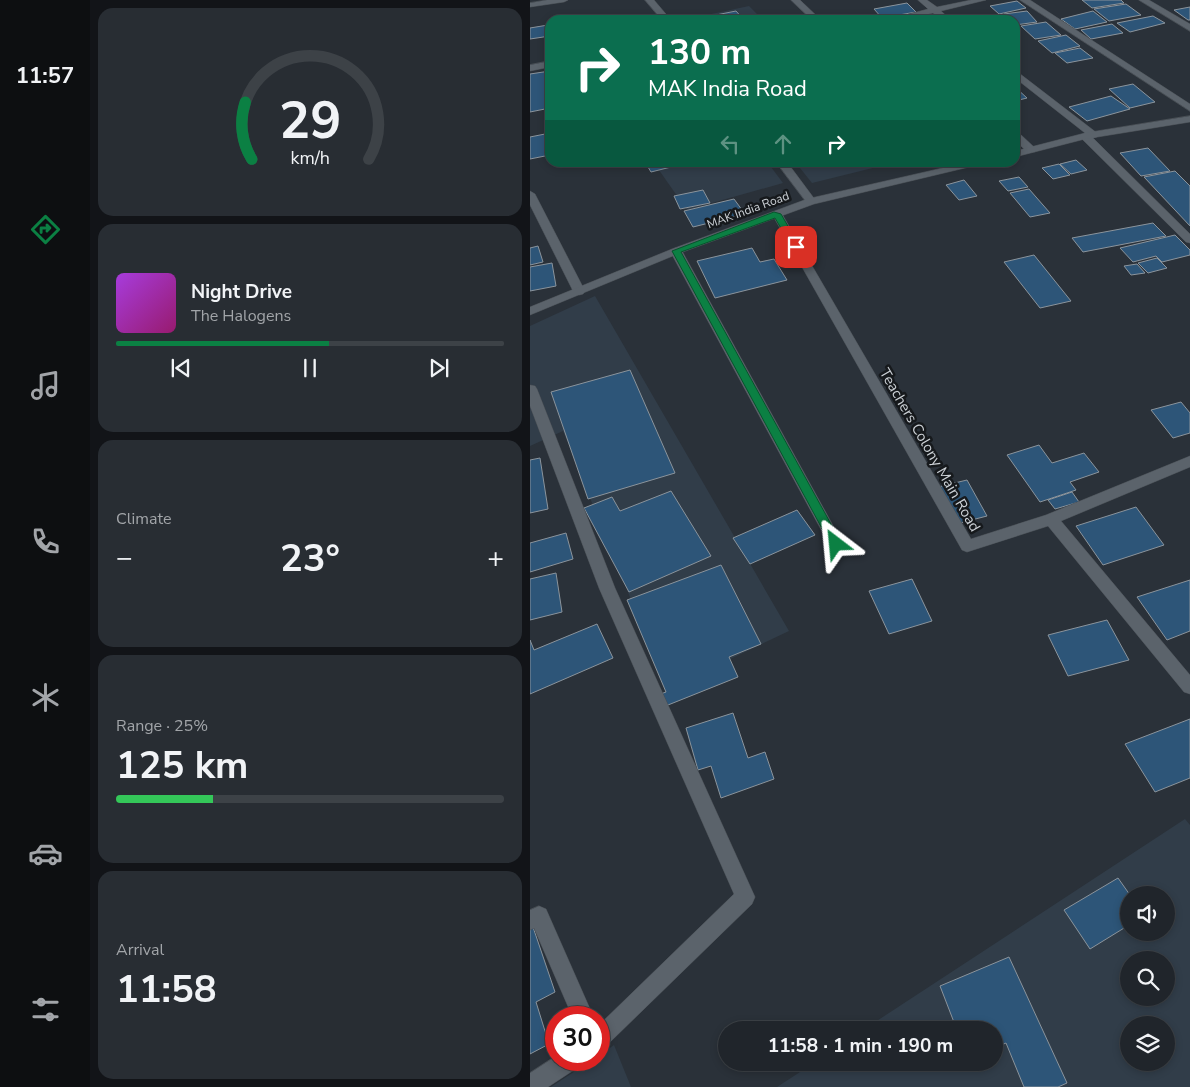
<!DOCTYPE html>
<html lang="en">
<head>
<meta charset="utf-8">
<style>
	body { margin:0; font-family:"Nunito Sans",sans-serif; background:#282d33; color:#f1f3f6; height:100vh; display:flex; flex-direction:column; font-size:19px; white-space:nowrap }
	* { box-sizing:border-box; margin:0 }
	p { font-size:16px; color:#a2a5a9 }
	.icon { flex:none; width:28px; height:28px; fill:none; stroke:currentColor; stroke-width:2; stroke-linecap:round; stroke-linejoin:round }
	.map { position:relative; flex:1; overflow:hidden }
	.details { display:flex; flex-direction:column; gap:8px; padding:8px; background:#121418; width:440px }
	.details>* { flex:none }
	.guide { position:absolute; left:15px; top:15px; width:475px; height:152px; border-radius:15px; box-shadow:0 2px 8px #0003,0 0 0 1px #3d4247; background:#0b6e4f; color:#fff; overflow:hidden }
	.controls { position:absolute; left:590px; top:886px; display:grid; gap:10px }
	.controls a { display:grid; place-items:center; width:55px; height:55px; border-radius:50%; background:#20252b; box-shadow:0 2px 8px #0003,0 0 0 1px #3d4247; font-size:25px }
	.speed { position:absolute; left:15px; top:1006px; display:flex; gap:10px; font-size:25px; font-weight:700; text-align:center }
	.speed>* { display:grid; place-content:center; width:65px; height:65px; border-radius:50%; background:#20252b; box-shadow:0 2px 8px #0003,0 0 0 1px #3d4247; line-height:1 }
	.speed .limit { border:8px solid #d22; background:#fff; color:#111 }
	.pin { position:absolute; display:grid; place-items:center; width:42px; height:42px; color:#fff; margin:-21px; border-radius:10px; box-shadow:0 2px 8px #0006 }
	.me { position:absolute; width:55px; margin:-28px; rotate:331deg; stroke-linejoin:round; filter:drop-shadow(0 0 4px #0008) }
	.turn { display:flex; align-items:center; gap:18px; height:105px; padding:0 20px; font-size:22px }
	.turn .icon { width:65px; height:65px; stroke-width:2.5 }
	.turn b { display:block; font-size:35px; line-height:42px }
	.lanes { display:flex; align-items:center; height:48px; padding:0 20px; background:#0003; justify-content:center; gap:25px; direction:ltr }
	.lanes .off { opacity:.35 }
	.big { font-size:38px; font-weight:700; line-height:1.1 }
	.details .widget { flex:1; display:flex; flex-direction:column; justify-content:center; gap:8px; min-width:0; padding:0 18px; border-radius:15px; background:#282d33 }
	.details .dial { align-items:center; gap:0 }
	.dial svg { height:130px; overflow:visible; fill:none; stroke:#3d4247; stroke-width:7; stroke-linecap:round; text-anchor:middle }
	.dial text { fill:#f1f3f6; stroke:none }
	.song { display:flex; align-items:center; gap:15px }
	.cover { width:60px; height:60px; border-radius:8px; background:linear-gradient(135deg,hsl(280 70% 55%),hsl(320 70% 35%)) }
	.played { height:5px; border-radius:2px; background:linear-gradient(90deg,#0b8043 55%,#3d4247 55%) }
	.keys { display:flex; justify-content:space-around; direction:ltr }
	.heat { display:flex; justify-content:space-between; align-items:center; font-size:28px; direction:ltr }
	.charge { height:8px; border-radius:4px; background:linear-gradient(90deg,#34c759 25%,#3d4247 0) }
	.trip { position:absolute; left:188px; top:1021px; width:285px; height:50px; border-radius:25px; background:#20252b; box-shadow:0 2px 8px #0003,0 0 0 1px #3d4247; font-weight:700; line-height:50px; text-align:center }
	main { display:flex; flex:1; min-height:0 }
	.dock { display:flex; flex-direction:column; width:90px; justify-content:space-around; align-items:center; background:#0d0f11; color:#a2a5a9 }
	.dock .icon { width:35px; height:35px }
	.dock .on { color:#0b8043 }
	.dock b { font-size:22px; color:#f1f3f6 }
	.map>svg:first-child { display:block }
	.built { fill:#313d49; fill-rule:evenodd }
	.building { fill:#2d5578; stroke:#8b949c }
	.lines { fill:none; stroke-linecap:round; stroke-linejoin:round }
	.street-casing { stroke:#474d53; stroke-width:1 }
	.secondary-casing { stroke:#474d53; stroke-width:1 }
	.street { fill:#5b636b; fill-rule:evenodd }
	.secondary { fill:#5b636b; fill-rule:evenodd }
	.route { fill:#0b8043; stroke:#07532c }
	.labels { text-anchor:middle; stroke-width:5; stroke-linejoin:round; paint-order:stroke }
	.far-street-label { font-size:12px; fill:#cdd2d7; stroke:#16191c }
	.street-label { font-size:15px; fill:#cdd2d7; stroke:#16191c }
</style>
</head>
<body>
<main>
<nav class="dock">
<b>11:57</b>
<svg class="icon on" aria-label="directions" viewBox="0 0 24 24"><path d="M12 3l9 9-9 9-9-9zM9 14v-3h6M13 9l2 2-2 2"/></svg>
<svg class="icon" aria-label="music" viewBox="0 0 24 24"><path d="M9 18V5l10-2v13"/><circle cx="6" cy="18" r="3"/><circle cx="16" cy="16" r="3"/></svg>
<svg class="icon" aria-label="phone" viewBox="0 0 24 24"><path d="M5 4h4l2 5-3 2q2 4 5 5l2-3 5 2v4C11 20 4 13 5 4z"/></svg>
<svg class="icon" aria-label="climate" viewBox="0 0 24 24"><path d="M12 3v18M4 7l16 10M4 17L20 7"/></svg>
<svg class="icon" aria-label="car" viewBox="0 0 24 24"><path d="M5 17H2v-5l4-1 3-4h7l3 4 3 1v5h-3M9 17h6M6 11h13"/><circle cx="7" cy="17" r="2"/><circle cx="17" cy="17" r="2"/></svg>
<svg class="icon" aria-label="filters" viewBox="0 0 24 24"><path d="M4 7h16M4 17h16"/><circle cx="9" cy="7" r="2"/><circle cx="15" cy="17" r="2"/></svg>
</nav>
<section class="details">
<div class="widget dial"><svg viewBox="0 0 100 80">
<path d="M14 69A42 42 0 1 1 86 69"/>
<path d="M14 69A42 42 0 0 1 10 34" stroke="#0b8043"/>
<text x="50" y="56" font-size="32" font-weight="700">29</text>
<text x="50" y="72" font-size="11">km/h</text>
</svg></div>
<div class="widget">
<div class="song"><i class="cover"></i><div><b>Night Drive</b><p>The Halogens</p></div></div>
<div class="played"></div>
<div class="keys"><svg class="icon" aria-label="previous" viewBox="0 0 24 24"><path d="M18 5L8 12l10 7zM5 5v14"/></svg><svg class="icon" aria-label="pause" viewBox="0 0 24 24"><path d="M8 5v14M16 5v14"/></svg><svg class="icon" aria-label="next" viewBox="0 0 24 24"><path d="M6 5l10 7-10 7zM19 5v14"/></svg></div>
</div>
<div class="widget"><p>Climate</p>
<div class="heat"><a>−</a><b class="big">23°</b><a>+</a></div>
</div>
<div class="widget"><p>Range · 25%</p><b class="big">125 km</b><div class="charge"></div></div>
<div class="widget"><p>Arrival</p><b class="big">11:58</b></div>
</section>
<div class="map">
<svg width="660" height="1087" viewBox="0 0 660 1087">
	<rect width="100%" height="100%" fill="#2a3139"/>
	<g class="built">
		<polygon points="219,6 233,20 153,20"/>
		<polygon points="124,163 238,163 253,183 157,210"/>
		<polygon points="266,163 363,163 282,183"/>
		<polygon points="65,296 259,631 137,689 33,431 0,446 0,326"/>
		<path d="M 655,819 L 660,825 L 660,1087 L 247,1087 L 284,1063 L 464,1062 L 464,1030 L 333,1030 ZM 599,895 L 636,895 L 636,932 L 599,932 ZM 599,960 L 636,960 L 636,998 L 599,998 ZM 599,1025 L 636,1025 L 636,1062 L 599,1062 Z"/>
		<polygon points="84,1045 101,1087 21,1087 62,1060 69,1060 69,1056"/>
	</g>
	<g class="building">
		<polygon points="552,0 591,0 594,3 562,8"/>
		<polygon points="487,1 496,8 469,14 460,6"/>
		<polygon points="377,3 386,12 352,18 344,9"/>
		<polygon points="596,4 611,15 579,21 564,9"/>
		<polygon points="660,7 660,20 658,20 644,10"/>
		<polygon points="206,11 214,20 161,20"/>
		<polygon points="497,11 507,22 485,25 485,20 479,20 474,14"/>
		<polygon points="563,11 577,22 545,29 531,19"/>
		<polygon points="623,16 635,23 600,32 587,23"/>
		<polygon points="516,22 531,35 505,39 491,26"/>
		<polygon points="582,24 593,33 561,39 551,30"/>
		<polygon points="18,25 20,36 0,39 0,28"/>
		<polygon points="536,35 550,46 522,53 508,41"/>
		<polygon points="550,48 563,58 537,63 525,53"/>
		<polygon points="20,71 20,108 0,112 0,74"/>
		<polygon points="603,84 625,102 600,108 579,89"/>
		<polygon points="485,87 497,98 485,101"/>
		<polygon points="581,96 600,109 557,121 539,107"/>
		<polygon points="20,133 20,155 0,159 0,137"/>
		<polygon points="618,148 640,171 611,176 590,153"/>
		<polygon points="546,160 557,170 541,174 530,164"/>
		<polygon points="115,162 138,162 141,167 121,172"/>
		<polygon points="529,164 540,175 523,179 512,168"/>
		<polygon points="645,171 660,186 660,226 614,177"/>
		<polygon points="489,177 498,187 478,191 469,181"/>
		<polygon points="434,180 447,196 429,200 416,185"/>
		<polygon points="499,189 520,213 500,217 480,193"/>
		<polygon points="173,190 180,203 150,209 144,196"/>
		<polygon points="204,199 215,214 163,227 154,211"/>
		<polygon points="623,223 636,236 553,252 542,238"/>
		<polygon points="645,235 660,250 660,255 632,262 626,256 603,262 590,248"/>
		<polygon points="8,246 13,262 0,265 0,248"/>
		<polygon points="222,248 230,262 244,259 257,280 185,298 167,261"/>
		<polygon points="504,255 541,301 510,308 474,262"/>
		<polygon points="627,258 637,268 618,273 608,263"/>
		<polygon points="22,263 26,286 0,291 0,267"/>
		<polygon points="607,264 615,273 601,275 594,266"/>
		<polygon points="100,370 145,473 58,499 21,392"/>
		<polygon points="651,402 660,413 660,433 643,438 621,410"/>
		<polygon points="509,445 522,463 554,453 569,472 540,482 546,490 510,502 477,455"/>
		<polygon points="10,458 18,509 0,513 0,460"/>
		<polygon points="437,480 457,516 426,524 408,487"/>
		<polygon points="141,491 181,556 99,592 54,508 82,497 90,511"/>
		<polygon points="542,492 549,502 525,509 518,500"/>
		<polygon points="606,507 634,545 573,565 546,526"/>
		<polygon points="267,510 285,535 220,564 203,538"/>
		<polygon points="36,533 43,559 0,572 0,543"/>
		<polygon points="191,565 231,644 199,657 208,677 133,707 128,695 136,692 97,600"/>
		<polygon points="26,573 32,612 0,620 0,579"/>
		<polygon points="382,579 402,621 359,634 339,591"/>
		<polygon points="660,580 660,631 637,640 607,597"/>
		<polygon points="577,620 599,660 538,676 518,635"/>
		<polygon points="67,624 83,658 0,694 0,640 4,650"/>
		<polygon points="203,713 218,758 235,752 244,779 191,798 181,766 168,770 156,728"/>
		<polygon points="660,719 660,778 625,792 595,744"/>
		<polygon points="588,878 600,895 599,895 599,925 560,949 534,910"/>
		<polygon points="3,927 25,992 6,1002 19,1044 0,1054 0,929"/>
		<polygon points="479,957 537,1083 528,1087 494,1087 476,1043 464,1048 464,1030 427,1030 410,986"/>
	</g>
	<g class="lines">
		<defs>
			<g id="street">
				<polygon points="17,0 38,0 34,2 0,7 0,3"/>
				<polygon points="115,0 124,0 141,20 132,20"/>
				<polygon points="261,0 270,0 291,20 282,20"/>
				<polygon points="388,0 397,0 407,7 441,0 456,0 411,11 421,20 412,20 403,13 373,20 357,20 398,9"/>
				<polygon points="490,0 500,0 660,104 660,111"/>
				<polygon points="609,0 619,0 660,24 660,31"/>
				<polygon points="20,61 20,67 0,71 0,65"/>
				<polygon points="485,70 567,133 567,137 563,138 660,234 660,243 656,242 551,138 550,136 555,133 485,78"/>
				<polygon points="485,132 489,133 505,148 505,152 497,152 485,140"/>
				<polygon points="246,162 257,162 286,201 285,203 277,203"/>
				<polygon points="0,191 5,194 55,291 53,294 49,295 43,291 0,205"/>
				<polygon points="247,211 252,214 441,539 516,515 660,456 660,467 531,521 660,675 660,694 654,692 518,526 437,552 432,550 242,214"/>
				<polygon points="146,248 152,251 311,540 314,544 311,548 306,550 301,548 140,251"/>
				<polygon points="0,385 5,386 7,389 85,588 225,897 222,904 76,1046 69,1050 69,1025 204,894 69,588 0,406"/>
				<polygon points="9,906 16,909 64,1018 43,1018 4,928 0,930 0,910"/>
				<polygon points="26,1056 26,1060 50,1060 47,1068 18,1087 0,1087 0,1073"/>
			</g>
			<g id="secondary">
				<polygon points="660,116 660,122 555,139 485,157 485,151 555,133"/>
				<polygon points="439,162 460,162 284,204 150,253 0,315 0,307 142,249 277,199"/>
			</g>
		</defs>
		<use href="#street" class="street-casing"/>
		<use href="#secondary" class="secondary-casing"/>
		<use href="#street" class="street"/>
		<use href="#secondary" class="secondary"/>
	</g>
	<polygon class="route" points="244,212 251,214 270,247 269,249 263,249 245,218 151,252 312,544 306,548 302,547 142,251"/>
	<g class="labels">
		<g class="far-street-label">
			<text transform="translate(218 210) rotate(-20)" y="4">MAK India Road</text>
		</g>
		<g class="street-label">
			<text transform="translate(400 450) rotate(60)" y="5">Teachers Colony Main Road</text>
		</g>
	</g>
</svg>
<div class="controls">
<a><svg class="icon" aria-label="sound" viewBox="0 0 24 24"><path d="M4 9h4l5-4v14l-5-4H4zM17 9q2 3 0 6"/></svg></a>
<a><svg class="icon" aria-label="search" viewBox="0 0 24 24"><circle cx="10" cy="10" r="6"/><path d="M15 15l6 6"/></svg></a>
<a><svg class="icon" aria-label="layers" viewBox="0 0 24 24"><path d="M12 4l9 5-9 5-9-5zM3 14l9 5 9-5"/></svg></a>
</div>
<div class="speed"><div class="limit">30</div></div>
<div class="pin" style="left:266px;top:247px;background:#d93025"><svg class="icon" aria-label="arrive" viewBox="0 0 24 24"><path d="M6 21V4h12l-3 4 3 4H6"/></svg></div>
<svg class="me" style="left:306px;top:544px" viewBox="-20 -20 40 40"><path d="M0-17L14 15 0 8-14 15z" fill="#0b8043" stroke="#fff" stroke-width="4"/></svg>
<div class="trip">11:58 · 1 min · 190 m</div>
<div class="guide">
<div class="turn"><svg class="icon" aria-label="right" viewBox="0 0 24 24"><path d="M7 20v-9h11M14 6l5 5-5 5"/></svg><div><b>130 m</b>MAK India Road</div></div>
<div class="lanes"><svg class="icon off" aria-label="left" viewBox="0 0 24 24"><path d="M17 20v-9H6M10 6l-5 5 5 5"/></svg><svg class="icon off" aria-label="ahead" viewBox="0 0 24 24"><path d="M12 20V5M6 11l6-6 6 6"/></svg><svg class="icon" aria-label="right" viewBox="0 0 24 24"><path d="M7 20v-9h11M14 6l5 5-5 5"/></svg></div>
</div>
</div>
</main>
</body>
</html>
